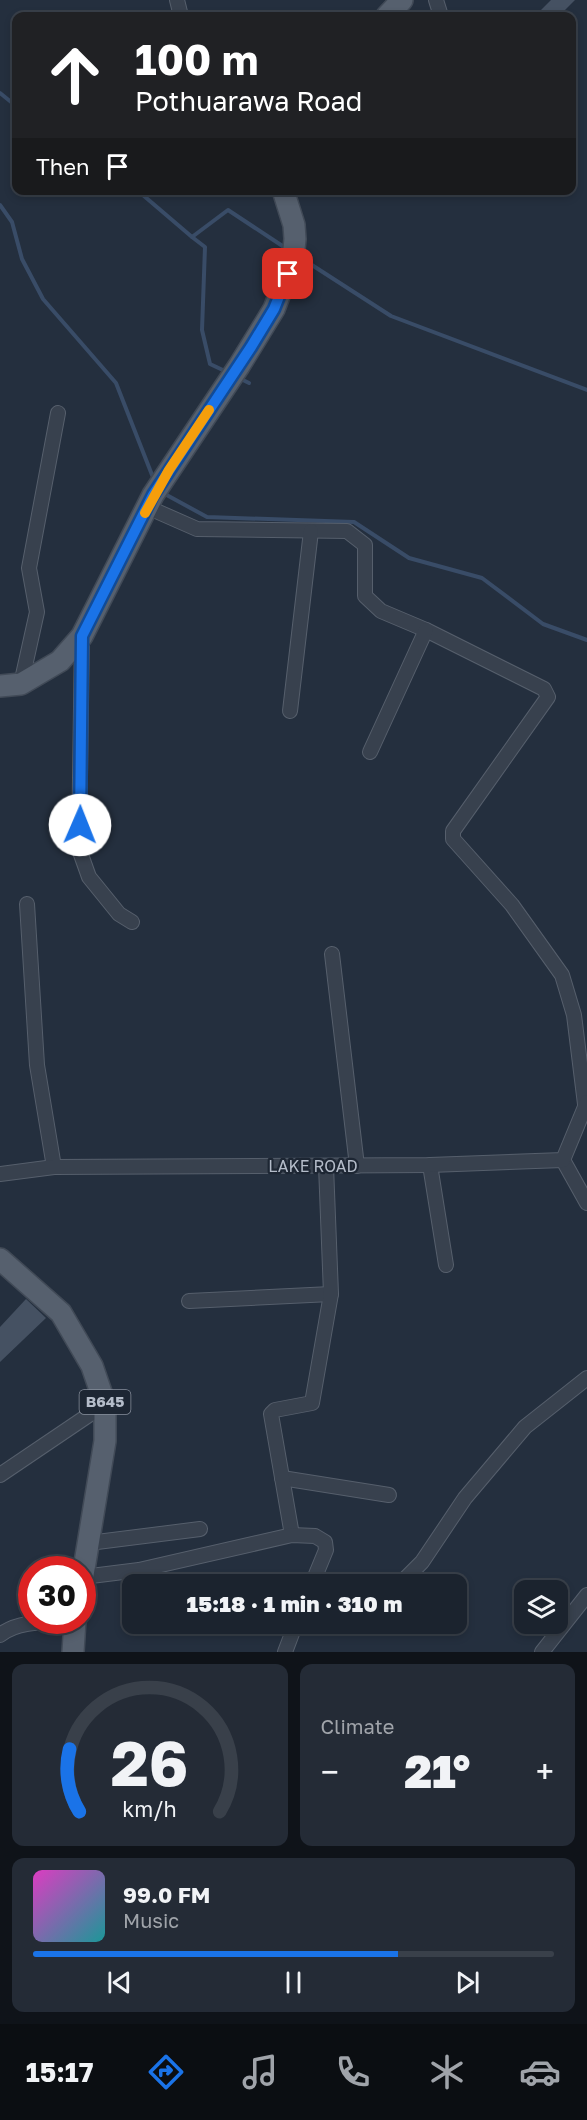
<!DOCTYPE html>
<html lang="en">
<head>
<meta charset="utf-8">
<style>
	body { margin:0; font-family:"Golos Text",sans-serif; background:#242b36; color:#f1f3f6; height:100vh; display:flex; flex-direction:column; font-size:22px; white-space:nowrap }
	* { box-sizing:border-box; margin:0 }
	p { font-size:20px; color:#a0a4aa }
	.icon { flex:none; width:33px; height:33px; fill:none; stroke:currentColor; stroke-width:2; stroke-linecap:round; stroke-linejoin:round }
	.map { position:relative; height:1652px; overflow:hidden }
	.drawer { display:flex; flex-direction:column; gap:12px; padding:12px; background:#0f1319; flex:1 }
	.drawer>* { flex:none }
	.hud { position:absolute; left:12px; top:12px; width:564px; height:183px; border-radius:12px; box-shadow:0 3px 9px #0003,0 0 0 2px #39404a; background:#202124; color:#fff; overflow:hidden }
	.buttons { position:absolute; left:514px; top:1580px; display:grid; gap:12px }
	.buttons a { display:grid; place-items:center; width:54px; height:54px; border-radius:12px; background:#1b232e; box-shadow:0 3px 9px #0003,0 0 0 2px #39404a; font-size:30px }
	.speed { position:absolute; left:18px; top:1556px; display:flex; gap:12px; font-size:30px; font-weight:700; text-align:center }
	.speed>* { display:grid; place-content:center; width:78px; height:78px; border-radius:50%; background:#1b232e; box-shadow:0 3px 9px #0003,0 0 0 2px #39404a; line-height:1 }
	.speed .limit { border:9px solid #d22; background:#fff; color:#111 }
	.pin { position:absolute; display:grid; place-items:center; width:51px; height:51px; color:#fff; margin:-26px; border-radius:12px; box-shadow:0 3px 9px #0006 }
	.me { position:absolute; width:66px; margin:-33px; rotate:1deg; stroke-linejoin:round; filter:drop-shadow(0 0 4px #0008) }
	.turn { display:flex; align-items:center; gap:21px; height:126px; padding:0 24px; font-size:27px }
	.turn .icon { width:78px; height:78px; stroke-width:2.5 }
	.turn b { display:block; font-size:42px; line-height:51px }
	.then { display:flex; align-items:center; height:57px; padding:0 24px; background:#0003; gap:12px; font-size:22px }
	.big { font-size:45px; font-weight:800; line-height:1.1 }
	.drawer .widget { flex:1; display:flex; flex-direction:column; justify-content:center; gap:9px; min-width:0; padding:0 21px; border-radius:12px; background:#242b36 }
	.drawer .dial { align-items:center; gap:0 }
	.dial svg { height:156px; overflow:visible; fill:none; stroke:#39404a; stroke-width:7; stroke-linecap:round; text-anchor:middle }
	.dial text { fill:#f1f3f6; stroke:none }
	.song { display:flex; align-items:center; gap:18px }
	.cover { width:72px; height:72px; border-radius:9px; background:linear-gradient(135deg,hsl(310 70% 55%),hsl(180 70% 35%)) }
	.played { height:6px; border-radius:3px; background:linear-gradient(90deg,#1a73e8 70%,#39404a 70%) }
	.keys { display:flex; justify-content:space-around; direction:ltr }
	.heat { display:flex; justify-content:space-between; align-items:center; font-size:33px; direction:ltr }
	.drawer .tiles { flex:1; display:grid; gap:12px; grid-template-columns:1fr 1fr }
	.widget:last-child { grid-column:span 2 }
	.trip { position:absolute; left:122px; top:1574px; width:345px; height:60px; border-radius:12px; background:#1b232e; box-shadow:0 3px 9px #0003,0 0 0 2px #39404a; font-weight:800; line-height:60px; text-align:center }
	.tabs { display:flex; height:96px; justify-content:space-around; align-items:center; background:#0b0e12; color:#a0a4aa }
	.tabs .icon { width:42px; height:42px }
	.tabs .current { color:#1a73e8 }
	.tabs b { font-size:27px; color:#f1f3f6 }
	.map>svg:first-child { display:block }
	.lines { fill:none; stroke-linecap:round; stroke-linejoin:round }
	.stream { stroke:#394c67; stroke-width:4 }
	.building { fill:#455162 }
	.street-casing { stroke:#565f6c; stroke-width:16 }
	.primary-casing { stroke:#414a57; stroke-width:24 }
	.street { stroke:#38414e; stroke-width:14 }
	.primary { stroke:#56606e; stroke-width:21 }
	.route-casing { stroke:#114b97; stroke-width:15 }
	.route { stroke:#1a73e8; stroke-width:10 }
	.slow { stroke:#f59e0b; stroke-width:10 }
	.labels { text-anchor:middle; stroke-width:4.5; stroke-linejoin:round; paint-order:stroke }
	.shield { fill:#1d2633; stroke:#878f9c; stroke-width:1.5 }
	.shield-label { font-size:15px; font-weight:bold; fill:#b4bcc9 }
	.street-label { font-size:16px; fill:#b4bcc9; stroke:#1d2633 }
</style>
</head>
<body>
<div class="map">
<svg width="587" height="1652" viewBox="0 0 587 1652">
	<rect width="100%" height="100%" fill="#242f3e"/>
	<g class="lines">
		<g class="stream">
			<polyline points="0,93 16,106"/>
			<polyline points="137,190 192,237 228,210 287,249"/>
			<polyline points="0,205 12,222 22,259 43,299 116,383 154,480"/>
			<polyline points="192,237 205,247 202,330 210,364 227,372"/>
			<polyline points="301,258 391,316 587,390"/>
			<polyline points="239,378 249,383"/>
			<polyline points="163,493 207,517 354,522 409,558 482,578 543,624 587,640"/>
		</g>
	</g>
	<g class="building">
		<polygon points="551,0 575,0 559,16 548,16 541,10"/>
		<polygon points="26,1299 46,1318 0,1362 0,1327"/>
	</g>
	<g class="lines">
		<defs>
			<g id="street">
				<polyline points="177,0 181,16"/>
				<polyline points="436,0 441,16"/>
				<polyline points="147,507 197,529 347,531 365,545 365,596 381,611 426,630 544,689 548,697 453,831 453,839 512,905 562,975 574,1015 585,1104"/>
				<polyline points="82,636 79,849 89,877 119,914 132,922"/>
				<polyline points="21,684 37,612 29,568 58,413"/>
				<polyline points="290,711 311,531"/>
				<polyline points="370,752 426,630"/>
				<polyline points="27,904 37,1065 54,1167"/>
				<polyline points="332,954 357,1166"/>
				<polyline points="563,1160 587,1203"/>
				<polyline points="430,1165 446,1265"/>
				<polyline points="0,1174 54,1167 430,1165 563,1160 587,1102"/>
				<polyline points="189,1301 331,1294"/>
				<polyline points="0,1475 105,1404"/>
				<polyline points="282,1478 389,1495"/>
				<polyline points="292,1535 271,1414 275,1410 312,1403 331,1294 326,1166"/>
				<polyline points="89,1543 200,1529"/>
				<polyline points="83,1577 139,1570 292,1535 315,1536 325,1542 326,1550 312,1584"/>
				<polyline points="400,1584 422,1562 465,1498 525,1427 587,1378"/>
				<path d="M 0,1635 C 20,1619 50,1623 74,1622"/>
				<polyline points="285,1652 296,1623"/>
				<polyline points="542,1652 587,1595"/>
			</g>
			<g id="primary">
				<polyline points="387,16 402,0"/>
				<polyline points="0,686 21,684 60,661 82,636 153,495 239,366 274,309 293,259 295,239 294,225 283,190"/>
				<polyline points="0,1259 61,1313 92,1366 105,1404 105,1441 82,1581"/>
				<polyline points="73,1652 75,1620"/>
			</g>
		</defs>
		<use href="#street" class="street-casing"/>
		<use href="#primary" class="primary-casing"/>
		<use href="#street" class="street"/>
		<use href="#primary" class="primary"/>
	</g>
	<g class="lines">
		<defs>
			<polyline id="route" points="80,825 82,636 153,495 251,347 274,309 288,274"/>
		</defs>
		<use href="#route" class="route-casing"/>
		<use href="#route" class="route"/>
		<polyline class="slow" points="145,513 169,470 209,410"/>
	</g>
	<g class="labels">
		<rect class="shield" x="79.5" y="1390" width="51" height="24" rx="4.5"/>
		<g class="shield-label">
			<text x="105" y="1407">B645</text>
		</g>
		<g class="street-label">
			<text x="313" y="1172">LAKE ROAD</text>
		</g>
	</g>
</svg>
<div class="buttons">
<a><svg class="icon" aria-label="layers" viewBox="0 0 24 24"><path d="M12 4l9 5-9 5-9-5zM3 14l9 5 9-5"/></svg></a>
</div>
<div class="speed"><div class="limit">30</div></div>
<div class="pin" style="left:288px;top:274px;background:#d93025"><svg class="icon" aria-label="arrive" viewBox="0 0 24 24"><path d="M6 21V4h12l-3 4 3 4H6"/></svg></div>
<svg class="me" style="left:80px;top:825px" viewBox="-20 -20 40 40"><circle r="19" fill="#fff"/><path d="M0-13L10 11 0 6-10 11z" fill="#1a73e8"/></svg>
<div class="trip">15:18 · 1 min · 310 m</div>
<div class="hud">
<div class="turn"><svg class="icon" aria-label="ahead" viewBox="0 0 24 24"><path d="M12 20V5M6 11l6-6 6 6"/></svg><div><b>100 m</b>Pothuarawa Road</div></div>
<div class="then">Then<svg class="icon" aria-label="arrive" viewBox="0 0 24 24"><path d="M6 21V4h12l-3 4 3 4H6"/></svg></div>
</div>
</div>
<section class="drawer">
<div class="tiles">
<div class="widget dial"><svg viewBox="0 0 100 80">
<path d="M14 69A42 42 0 1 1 86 69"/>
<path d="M14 69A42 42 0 0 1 9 37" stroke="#1a73e8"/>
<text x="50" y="56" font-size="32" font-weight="700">26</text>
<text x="50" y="72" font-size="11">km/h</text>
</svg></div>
<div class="widget"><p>Climate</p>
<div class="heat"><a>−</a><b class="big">21°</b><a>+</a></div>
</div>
<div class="widget">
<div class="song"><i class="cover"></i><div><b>99.0 FM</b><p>Music</p></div></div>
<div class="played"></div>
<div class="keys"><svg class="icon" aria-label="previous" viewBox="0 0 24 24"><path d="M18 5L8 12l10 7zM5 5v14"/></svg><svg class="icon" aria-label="pause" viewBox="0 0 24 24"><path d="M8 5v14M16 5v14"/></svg><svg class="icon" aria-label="next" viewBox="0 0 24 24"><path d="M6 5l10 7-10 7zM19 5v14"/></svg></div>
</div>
</div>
</section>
<nav class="tabs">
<b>15:17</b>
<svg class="icon current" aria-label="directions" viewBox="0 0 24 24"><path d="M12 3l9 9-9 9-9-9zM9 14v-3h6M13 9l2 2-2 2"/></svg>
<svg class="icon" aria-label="music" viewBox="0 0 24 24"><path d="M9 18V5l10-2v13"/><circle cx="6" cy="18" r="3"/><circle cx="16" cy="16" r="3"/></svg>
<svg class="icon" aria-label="phone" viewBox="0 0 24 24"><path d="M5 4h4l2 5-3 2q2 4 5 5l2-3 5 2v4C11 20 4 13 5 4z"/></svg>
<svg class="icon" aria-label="climate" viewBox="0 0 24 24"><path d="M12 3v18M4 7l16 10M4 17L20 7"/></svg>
<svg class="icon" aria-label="car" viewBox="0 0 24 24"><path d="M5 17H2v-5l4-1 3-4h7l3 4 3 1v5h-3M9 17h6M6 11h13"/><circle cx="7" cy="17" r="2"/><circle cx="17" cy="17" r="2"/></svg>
</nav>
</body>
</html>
